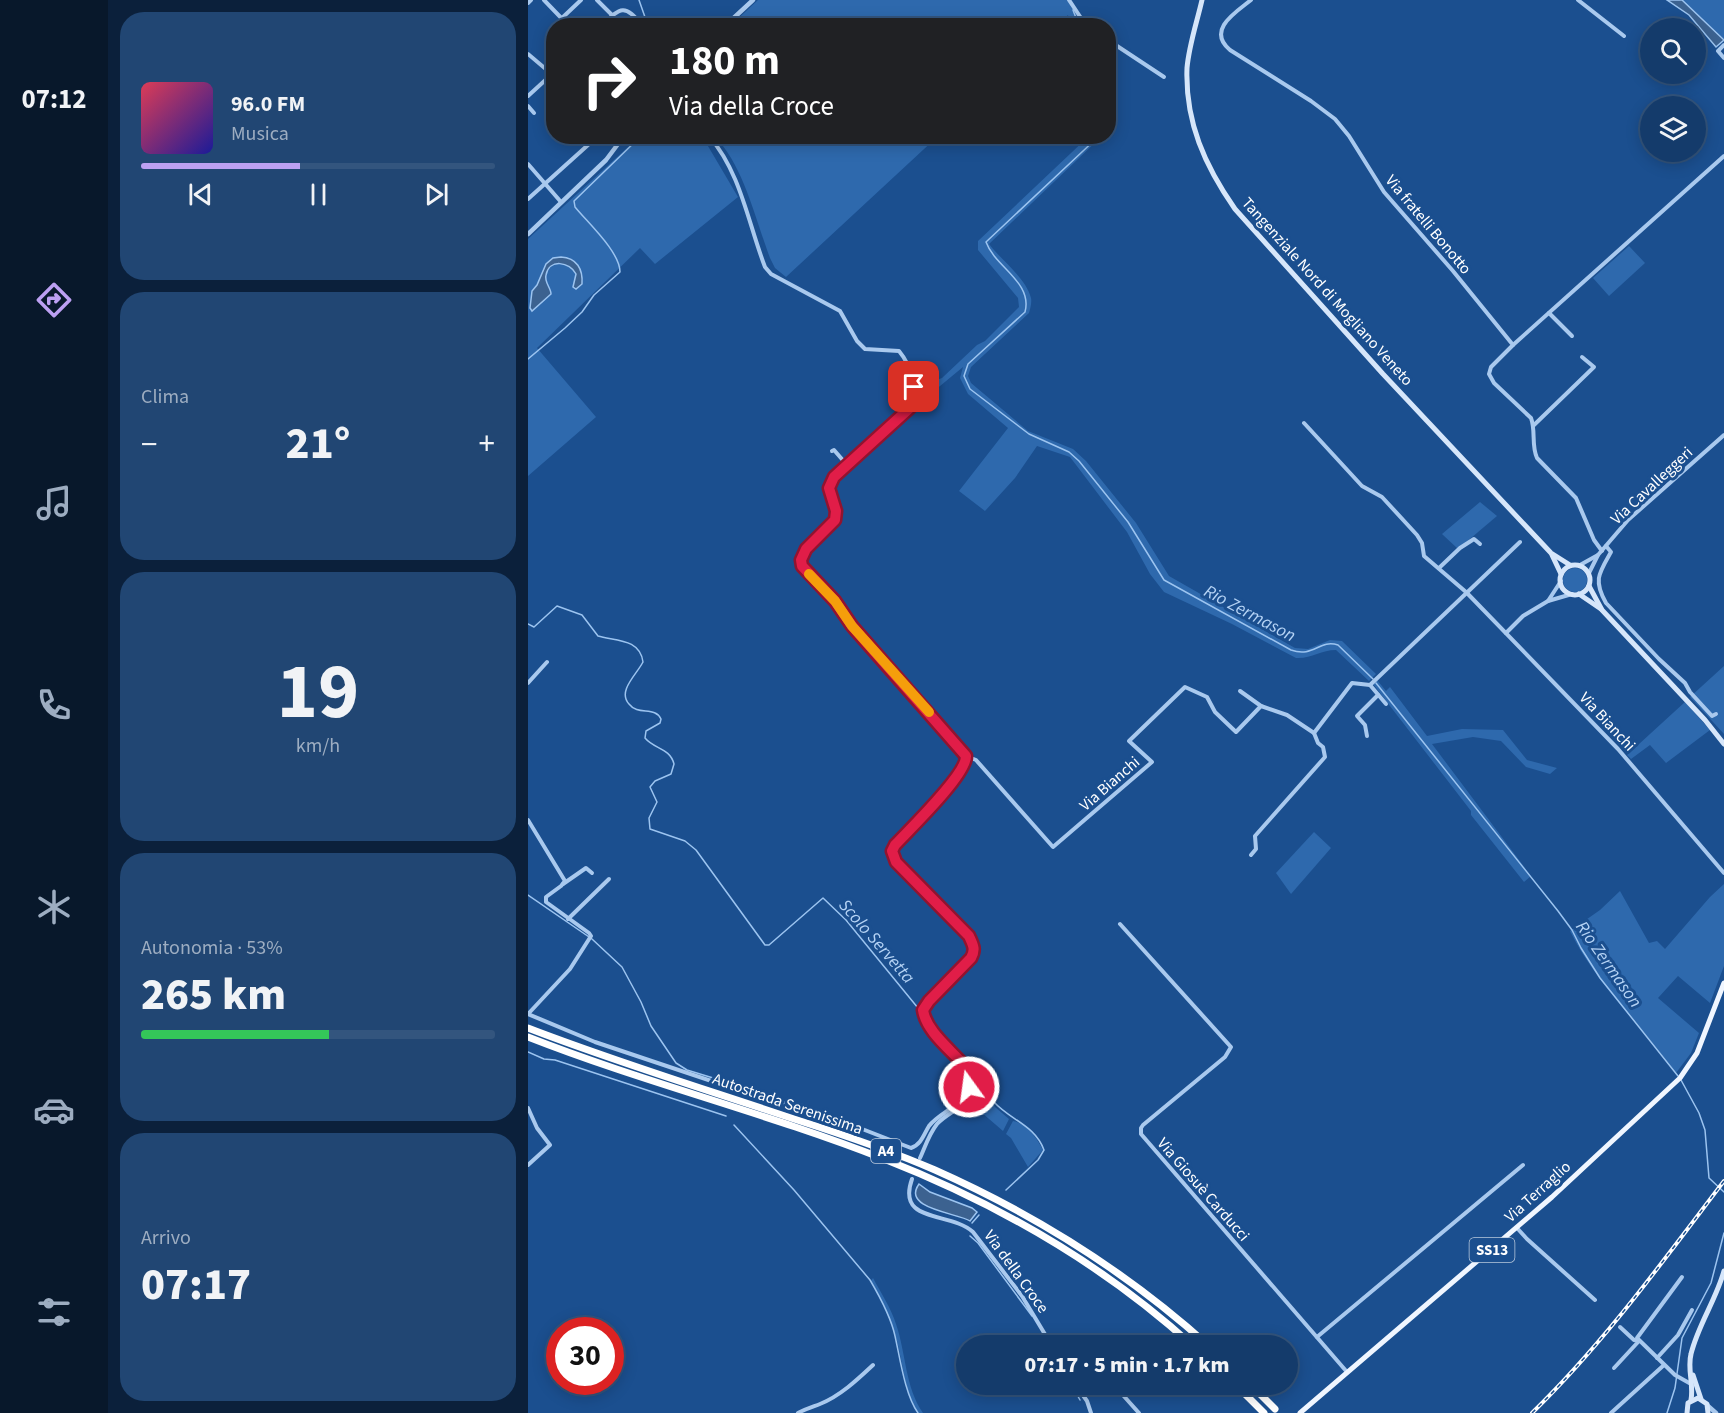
<!DOCTYPE html>
<html lang="it">
<head>
<meta charset="utf-8">
<style>
	body { margin:0; font-family:"Source Sans 3",sans-serif; background:#214673; color:#f1f3f6; height:100vh; display:flex; flex-direction:column; font-size:22px; white-space:nowrap }
	* { box-sizing:border-box; margin:0 }
	p { font-size:20px; color:#9dadc1 }
	.icon { flex:none; width:33px; height:33px; fill:none; stroke:currentColor; stroke-width:2; stroke-linecap:round; stroke-linejoin:round }
	.map { position:relative; flex:1; overflow:hidden }
	.drawer { display:flex; flex-direction:column; gap:12px; padding:12px; background:#0b203b; width:420px }
	.drawer>* { flex:none }
	.top-card { position:absolute; left:18px; top:18px; width:570px; height:126px; border-radius:24px; box-shadow:0 3px 15px #0003,0 0 0 2px #33557e; background:#202124; color:#fff; overflow:hidden }
	.tools { position:absolute; left:1112px; top:18px; display:grid; gap:12px }
	.tools a { display:grid; place-items:center; width:66px; height:66px; border-radius:50%; background:#143b6b; box-shadow:0 3px 15px #0003,0 0 0 2px #33557e; font-size:30px }
	.speed { position:absolute; left:18px; top:1317px; display:flex; gap:12px; font-size:30px; font-weight:700; text-align:center }
	.speed>* { display:grid; place-content:center; width:78px; height:78px; border-radius:50%; background:#143b6b; box-shadow:0 3px 15px #0003,0 0 0 2px #33557e; line-height:1 }
	.speed .limit { border:9px solid #d22; background:#fff; color:#111 }
	.pin { position:absolute; display:grid; place-items:center; width:51px; height:51px; color:#fff; margin:-26px; border-radius:12px; box-shadow:0 3px 9px #0006 }
	.me { position:absolute; width:66px; margin:-33px; rotate:346deg; stroke-linejoin:round; filter:drop-shadow(0 0 4px #0008) }
	.turn { display:flex; align-items:center; gap:21px; height:126px; padding:0 24px; font-size:27px }
	.turn .icon { width:78px; height:78px; stroke-width:2.5 }
	.turn b { display:block; font-size:42px; line-height:51px }
	.big { font-size:45px; font-weight:800; line-height:1.1 }
	.drawer .card { flex:1; display:flex; flex-direction:column; justify-content:center; gap:9px; min-width:0; padding:0 21px; border-radius:24px; background:#214673 }
	.drawer .dial { align-items:center; gap:0 }
	.dial b { font-size:78px; line-height:1 }
	.song { display:flex; align-items:center; gap:18px }
	.cover { width:72px; height:72px; border-radius:9px; background:linear-gradient(135deg,hsl(350 70% 55%),hsl(240 70% 35%)) }
	.played { height:6px; border-radius:3px; background:linear-gradient(90deg,#bca0f2 45%,#33557e 45%) }
	.keys { display:flex; justify-content:space-around; direction:ltr }
	.heat { display:flex; justify-content:space-between; align-items:center; font-size:33px; direction:ltr }
	.charge { height:9px; border-radius:4px; background:linear-gradient(90deg,#34c759 53%,#33557e 0) }
	.trip { position:absolute; left:428px; top:1335px; width:342px; height:60px; border-radius:30px; background:#143b6b; box-shadow:0 3px 15px #0003,0 0 0 2px #33557e; font-weight:800; line-height:60px; text-align:center }
	main { display:flex; flex:1; min-height:0 }
	.tabs { display:flex; flex-direction:column; width:108px; justify-content:space-around; align-items:center; background:#08182b; color:#9dadc1 }
	.tabs .icon { width:42px; height:42px }
	.tabs .current { color:#bca0f2 }
	.tabs b { font-size:27px; color:#f1f3f6 }
	.map>svg:first-child { display:block }
	.green { fill:#2e69ad }
	.water { fill:#3c6290; stroke:#9cc4f0; stroke-width:1.5 }
	.lines { fill:none; stroke-linecap:round; stroke-linejoin:round }
	.stream { stroke:#9cc4f0; stroke-width:1.5 }
	.minor { stroke:#a9c9ee; stroke-width:4 }
	.tertiary { stroke:#a9c9ee; stroke-width:4.5 }
	.secondary { stroke:#d6e6fa; stroke-width:5 }
	.primary { stroke:#f0f6ff; stroke-width:5 }
	.motorway { stroke:#fff; stroke-width:7 }
	.rail-casing { stroke:#fff; stroke-width:4 }
	.rail { stroke:#1b4f8f; stroke-width:1.5; stroke-dasharray:4.5; stroke-linecap:butt }
	.route-casing { stroke:#92132f; stroke-width:15 }
	.route { stroke:#e11d48; stroke-width:10 }
	.slow { stroke:#f59e0b; stroke-width:10 }
	.labels { text-anchor:middle; stroke-width:6; stroke-linejoin:round; paint-order:stroke }
	.shield { fill:#1b4f8f; stroke:#bbcadd; stroke-width:1.5 }
	.shield-label { font-size:15px; font-weight:bold; fill:#fff }
	.street-label { font-size:16px; fill:#fff; stroke:#1b4f8f }
	.water-label { font-size:18px; font-style:italic; fill:#b5d3f5; stroke:#1b4f8f }
</style>
</head>
<body>
<main>
<nav class="tabs">
<b>07:12</b>
<svg class="icon current" aria-label="directions" viewBox="0 0 24 24"><path d="M12 3l9 9-9 9-9-9zM9 14v-3h6M13 9l2 2-2 2"/></svg>
<svg class="icon" aria-label="music" viewBox="0 0 24 24"><path d="M9 18V5l10-2v13"/><circle cx="6" cy="18" r="3"/><circle cx="16" cy="16" r="3"/></svg>
<svg class="icon" aria-label="phone" viewBox="0 0 24 24"><path d="M5 4h4l2 5-3 2q2 4 5 5l2-3 5 2v4C11 20 4 13 5 4z"/></svg>
<svg class="icon" aria-label="climate" viewBox="0 0 24 24"><path d="M12 3v18M4 7l16 10M4 17L20 7"/></svg>
<svg class="icon" aria-label="car" viewBox="0 0 24 24"><path d="M5 17H2v-5l4-1 3-4h7l3 4 3 1v5h-3M9 17h6M6 11h13"/><circle cx="7" cy="17" r="2"/><circle cx="17" cy="17" r="2"/></svg>
<svg class="icon" aria-label="filters" viewBox="0 0 24 24"><path d="M4 7h16M4 17h16"/><circle cx="9" cy="7" r="2"/><circle cx="15" cy="17" r="2"/></svg>
</nav>
<section class="drawer">
<div class="card">
<div class="song"><i class="cover"></i><div><b>96.0 FM</b><p>Musica</p></div></div>
<div class="played"></div>
<div class="keys"><svg class="icon" aria-label="previous" viewBox="0 0 24 24"><path d="M18 5L8 12l10 7zM5 5v14"/></svg><svg class="icon" aria-label="pause" viewBox="0 0 24 24"><path d="M8 5v14M16 5v14"/></svg><svg class="icon" aria-label="next" viewBox="0 0 24 24"><path d="M6 5l10 7-10 7zM19 5v14"/></svg></div>
</div>
<div class="card"><p>Clima</p>
<div class="heat"><a>−</a><b class="big">21°</b><a>+</a></div>
</div>
<div class="card dial"><b>19</b><p>km/h</p></div>
<div class="card"><p>Autonomia · 53%</p><b class="big">265 km</b><div class="charge"></div></div>
<div class="card"><p>Arrivo</p><b class="big">07:17</b></div>
</section>
<div class="map">
<svg width="1196" height="1413" viewBox="0 0 1196 1413">
	<rect width="100%" height="100%" fill="#1b4f8f"/>
	<g class="green">
		<polygon points="230,0 539,0 558,24 542,25 540,15 528,26 202,26"/>
		<polygon points="1154,0 1196,0 1196,39"/>
		<path d="M 561,136 L 573,137 L 461,244 C 474,261 498,278 503,298 C 504,303 502,309 501,313 L 443,367 L 440,376 L 443,383 L 500,431 L 545,449 L 558,461 L 608,523 L 641,576 L 767,648 L 780,649 L 802,640 L 814,641 L 848,674 L 841,681 L 808,650 C 793,650 783,659 768,658 L 704,624 L 636,592 L 622,574 L 599,532 L 542,457 L 509,446 L 487,478 L 457,511 L 431,491 L 480,428 L 440,394 L 432,378 L 435,367 L 406,391 L 393,391 L 392,386 L 414,378 L 449,345 L 457,341 L 491,307 L 490,298 L 450,250 L 450,241 Z"/>
		<polygon points="111,137 169,137 177,141 210,197 127,264 112,248 9,348 68,417 0,476 0,239"/>
		<path d="M 187,137 L 409,137 L 258,277 L 247,268 L 242,258 C 228,221 215,164 187,137 Z"/>
		<polygon points="1101,246 1117,263 1081,296 1065,278"/>
		<polygon points="952,502 969,516 930,549 914,534"/>
		<circle cx="1047" cy="580" r="12"/>
		<polygon points="1196,666 1196,734 1162,697"/>
		<polygon points="849,680 858,691 862,687 899,736 934,729 975,730 999,760 1029,768 1022,774 998,767 973,741 945,737 904,744 1003,876 996,882 943,815 943,811 845,684"/>
		<polygon points="1157,702 1182,730 1138,763 1122,745 1103,759 1099,755"/>
		<polygon points="786,832 803,848 763,894 748,873"/>
		<path d="M 1196,884 L 1196,966 L 1182,1003 L 1150,976 L 1130,998 L 1171,1033 L 1163,1053 L 1148,1073 C 1113,1025 1068,984 1042,931 L 1072,910 L 1092,891 L 1121,943 L 1129,941 L 1137,949 L 1182,897 Z"/>
		<polygon points="464,1102 467,1107 481,1119 475,1131 453,1112"/>
		<path d="M 485,1121 C 499,1123 509,1138 515,1150 L 500,1167 L 483,1138 L 478,1134 Z"/>
		<path d="M 345,1278 C 353,1293 363,1308 368,1324 C 378,1353 377,1387 395,1413 L 390,1413 C 377,1392 375,1365 369,1341 C 363,1319 354,1300 343,1281 Z"/>
	</g>
	<g class="water">
		<polygon points="1139,0 1154,0 1196,40 1188,47 1161,15"/>
		<path d="M 33,257 C 49,258 55,269 54,284 L 48,289 L 45,287 L 48,274 C 42,262 21,258 18,275 C 16,282 23,288 23,294 L 4,311 L 2,308 L 4,291 L 9,285 L 18,264 L 25,258 Z"/>
		<path d="M 391,1184 L 402,1192 L 444,1208 L 449,1212 L 442,1221 C 430,1213 373,1209 391,1184 Z"/>
	</g>
	<g class="lines">
		<g class="stream">
			<polyline points="111,0 118,20 126,26"/>
			<polyline points="545,10 551,26"/>
			<path d="M 571,136 L 458,242 C 467,267 505,282 497,312 L 440,364 L 436,376 L 442,389 L 501,434 L 541,452 L 551,461 L 600,522 L 636,580 L 763,650 C 786,658 791,639 810,645 L 845,679"/>
			<path d="M 0,359 L 37,328 L 54,312 L 66,295 L 92,272 C 92,252 60,223 47,207 L 46,201 L 113,136"/>
			<path d="M 0,624 L 6,627 L 29,606 L 54,615 L 70,636 C 86,641 112,638 115,662 C 109,674 89,691 101,704 C 110,716 127,706 133,719 L 132,723 L 118,731 L 117,738 C 126,749 142,748 146,764 L 143,774 L 127,781 L 122,787 L 129,802 L 121,818 L 122,829 L 157,841 L 168,850 L 237,945 L 241,945 L 295,898 L 318,920 L 390,1008 C 393,1030 424,1046 429,1066"/>
			<polyline points="848,683 1030,911 1044,930 1053,948 1072,978 1150,1076"/>
			<polyline points="0,895 64,939 94,967 113,1002 123,1026 148,1063 159,1070 208,1085"/>
			<polyline points="0,1052 16,1059 27,1060 198,1116"/>
			<polyline points="1153,1080 1171,1113 1177,1130 1181,1178 1196,1192"/>
			<path d="M 466,1102 C 482,1120 507,1125 516,1150 L 510,1160 L 478,1190"/>
			<path d="M 206,1125 L 266,1190 L 342,1280 C 352,1297 363,1317 367,1336 C 372,1358 377,1395 390,1413"/>
			<polyline points="444,1223 451,1215"/>
			<polyline points="442,1236 450,1243 504,1316"/>
			<polyline points="543,1384 552,1400"/>
			<polyline points="1139,1413 1147,1388 1154,1338 1183,1283 1196,1233"/>
		</g>
		<g class="minor">
			<polyline points="16,0 41,26"/>
			<polyline points="69,0 84,15"/>
			<polyline points="541,0 553,18 561,26"/>
			<path d="M 723,0 C 708,12 678,30 702,50 L 783,101 L 807,119 L 821,136 L 856,192 L 925,271 L 985,345 L 963,367 L 961,374 L 966,383 L 1003,418 C 1008,431 1003,445 1009,458 L 1048,498 L 1066,540 L 1074,551"/>
			<polyline points="1050,0 1096,36"/>
			<polyline points="0,3 3,0"/>
			<polyline points="34,18 53,0"/>
			<path d="M 73,26 C 94,6 96,4 115,26"/>
			<polyline points="580,40 636,77"/>
			<polyline points="1196,45 1190,51 1196,58"/>
			<polyline points="0,54 26,76"/>
			<polyline points="0,96 24,74"/>
			<polyline points="0,106 6,113"/>
			<polyline points="25,111 26,111"/>
			<polyline points="85,136 91,144"/>
			<path d="M 181,136 C 213,173 220,223 237,267 L 243,274 L 312,311 L 329,341 L 337,349 L 371,351 C 381,363 393,392 384,406 L 306,477 L 301,488 L 308,511 L 307,520 L 278,549 L 273,560 L 275,566 L 307,601 L 324,626 L 438,756 C 439,775 382,829 367,845 L 364,851 L 368,862 L 441,936 C 445,945 448,949 443,958 L 401,1001 L 395,1010 C 399,1036 448,1065 446,1085 C 444,1106 420,1111 409,1124 C 401,1134 397,1147 392,1158"/>
			<polyline points="0,164 33,202"/>
			<polyline points="0,199 70,136"/>
			<polyline points="1021,313 1044,336"/>
			<polyline points="985,345 1196,156"/>
			<polyline points="776,423 834,486 854,497 889,535 894,543 896,556 938,592 1090,749 1196,873"/>
			<polyline points="1006,425 1066,367 1054,357"/>
			<polyline points="304,451 306,450 319,465"/>
			<path d="M 1078,546 L 1083,552 C 1071,573 1065,580 1078,603 L 1131,659 L 1157,683 L 1162,692 L 1184,716 L 1188,714"/>
			<polyline points="1052,565 1070,555"/>
			<polyline points="911,568 932,548 946,539 952,544"/>
			<polyline points="1061,573 1070,555 1100,520 1196,435"/>
			<polyline points="1033,581 1020,601 1044,594"/>
			<polyline points="978,633 995,616 1020,601"/>
			<polyline points="0,683 19,662"/>
			<polyline points="842,685 858,704"/>
			<polyline points="712,691 733,706"/>
			<polyline points="839,736 837,725 829,716 850,695"/>
			<polyline points="438,756 448,760 525,847 624,762 601,741 657,687 679,697 687,712 708,732 733,706 759,715 786,733 824,683 842,685 992,542"/>
			<polyline points="0,820 37,881 33,886 18,897 18,902 61,933 63,936 42,969 1,1013"/>
			<polyline points="723,855 728,849 727,836 797,757 795,747 790,743 786,733"/>
			<polyline points="35,884 58,868 64,873"/>
			<polyline points="40,919 81,879"/>
			<polyline points="592,924 703,1047 697,1057 615,1125 613,1128 613,1134 819,1372"/>
			<path d="M 0,1014 L 67,1042 L 243,1101 L 275,1106 L 383,1148 C 393,1145 396,1134 401,1126 C 412,1111 439,1105 440,1084 L 430,1072 L 435,1064"/>
			<polyline points="0,1108 9,1128 22,1145 0,1165"/>
			<path d="M 384,1179 C 368,1224 422,1211 445,1232 L 494,1296 L 524,1346"/>
			<polyline points="989,1228 999,1239 1067,1300"/>
			<polyline points="1154,1277 1109,1338 1147,1375 1163,1384"/>
			<polyline points="789,1337 995,1165"/>
			<polyline points="1129,1358 1150,1335 1164,1310"/>
			<polyline points="1086,1368 1111,1341 1106,1340 1092,1327"/>
			<polyline points="547,1384 559,1401 563,1413"/>
			<polyline points="585,1384 611,1413"/>
			<path d="M 270,1413 C 277,1409 284,1407 292,1404 C 312,1396 329,1380 345,1365"/>
			<polyline points="1083,1413 1136,1365"/>
		</g>
		<g class="tertiary">
			<polyline points="197,26 225,0"/>
			<polyline points="0,234 78,160 96,136"/>
			<polyline points="1180,1406 1188,1413"/>
		</g>
		<g class="secondary">
			<path d="M 674,0 C 669,22 661,45 659,68 C 657,122 677,166 707,209 L 855,374 L 1023,553 L 1042,565"/>
			<polyline points="1024,555 1033,574"/>
			<circle cx="1047" cy="580" r="15"/>
			<polyline points="1061,586 1074,610 1177,720 1196,744"/>
			<polyline points="1051,594 1073,609"/>
			<polyline points="1165,1375 1173,1399"/>
			<path d="M 1163,1400 C 1166,1384 1159,1369 1163,1354 C 1170,1325 1188,1300 1196,1271"/>
			<polyline points="1159,1413 1160,1403 1170,1398 1179,1404 1180,1413"/>
		</g>
		<polyline class="primary" points="772,1413 1024,1197 1152,1078 1169,1053 1196,983"/>
		<g class="motorway">
			<path d="M 0,1028 C 88,1062 177,1089 266,1119 C 313,1134 361,1150 407,1170 C 506,1214 600,1273 681,1346"/>
			<path d="M 0,1037 C 117,1083 239,1113 356,1159 C 468,1203 575,1264 665,1346"/>
			<polyline points="707,1384 736,1413"/>
			<polyline points="722,1384 747,1409"/>
		</g>
		<defs>
			<path id="rail" d="M 1004,1413 C 1076,1343 1135,1261 1196,1181"/>
		</defs>
		<use href="#rail" class="rail-casing"/>
		<use href="#rail" class="rail"/>
	</g>
	<g class="lines">
		<defs>
			<path id="route" d="M 386,387 L 387,397 L 384,406 L 306,477 L 301,488 L 308,511 L 307,520 L 278,549 L 273,560 L 274,566 L 307,601 L 324,626 L 438,756 C 439,774 382,829 367,845 L 364,851 L 368,862 L 441,936 C 445,945 448,949 443,958 L 401,1001 L 395,1010 C 398,1031 422,1049 435,1064 L 430,1072 L 439,1082 L 441,1087"/>
		</defs>
		<use href="#route" class="route-casing"/>
		<use href="#route" class="route"/>
		<polyline class="slow" points="281,574 307,601 324,626 401,712"/>
	</g>
	<g class="labels">
		<g class="shield">
			<rect x="343" y="1139" width="30" height="24" rx="4.5"/>
			<rect x="941.5" y="1238" width="45" height="24" rx="4.5"/>
		</g>
		<g class="shield-label">
			<text x="358" y="1156">A4</text>
			<text x="964" y="1255">SS13</text>
		</g>
		<g class="street-label">
			<text transform="translate(901 224) rotate(50)" y="6">Via fratelli Bonotto</text>
			<text transform="translate(800 291) rotate(48)" y="6">Tangenziale Nord di Mogliano Veneto</text>
			<text transform="translate(1123 485) rotate(-43)" y="6">Via Cavalleggeri</text>
			<text transform="translate(1080 721) rotate(47)" y="6">Via Bianchi</text>
			<text transform="translate(581 783) rotate(-41)" y="6">Via Bianchi</text>
			<text transform="translate(260 1103) rotate(19)" y="6">Autostrada Serenissima</text>
			<text transform="translate(676 1189) rotate(49)" y="6">Via Giosuè Carducci</text>
			<text transform="translate(1009 1191) rotate(-42)" y="6">Via Terraglio</text>
			<text transform="translate(489 1271) rotate(54)" y="6">Via della Croce</text>
		</g>
		<g class="water-label">
			<text transform="translate(722 613) rotate(28)" y="6">Rio Zermason</text>
			<text transform="translate(349 941) rotate(49)" y="6">Scolo Servetta</text>
			<text transform="translate(1081 964) rotate(55)" y="6">Rio Zermason</text>
		</g>
	</g>
</svg>
<div class="tools">
<a><svg class="icon" aria-label="search" viewBox="0 0 24 24"><circle cx="10" cy="10" r="6"/><path d="M15 15l6 6"/></svg></a>
<a><svg class="icon" aria-label="layers" viewBox="0 0 24 24"><path d="M12 4l9 5-9 5-9-5zM3 14l9 5 9-5"/></svg></a>
</div>
<div class="speed"><div class="limit">30</div></div>
<div class="pin" style="left:386px;top:387px;background:#d93025"><svg class="icon" aria-label="arrive" viewBox="0 0 24 24"><path d="M6 21V4h12l-3 4 3 4H6"/></svg></div>
<svg class="me" style="left:441px;top:1087px" viewBox="-20 -20 40 40"><circle r="17" fill="#e11d48" stroke="#fff" stroke-width="3"/><path d="M0-11L8 9 0 5-8 9z" fill="#fff"/></svg>
<div class="trip">07:17 · 5 min · 1.7 km</div>
<div class="top-card">
<div class="turn"><svg class="icon" aria-label="right" viewBox="0 0 24 24"><path d="M7 20v-9h11M14 6l5 5-5 5"/></svg><div><b>180 m</b>Via della Croce</div></div>
</div>
</div>
</main>
</body>
</html>
